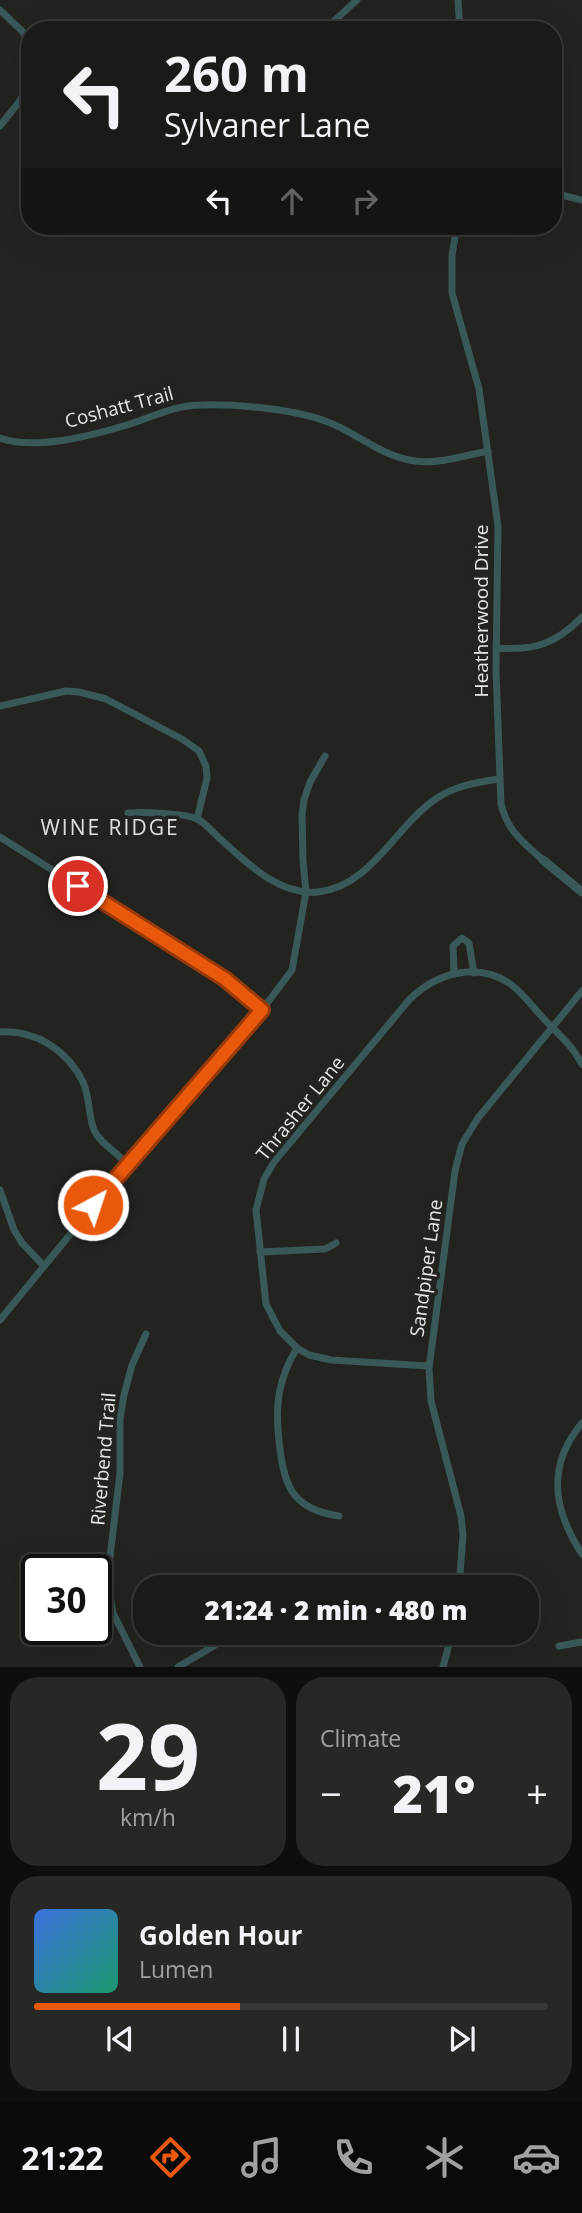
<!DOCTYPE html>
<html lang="en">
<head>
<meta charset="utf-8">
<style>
	body { margin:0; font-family:"Open Sans",sans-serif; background:#272725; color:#f1f3f6; height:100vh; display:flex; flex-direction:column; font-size:26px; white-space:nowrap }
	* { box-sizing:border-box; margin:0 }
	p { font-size:23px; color:#9fa1a2 }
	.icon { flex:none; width:38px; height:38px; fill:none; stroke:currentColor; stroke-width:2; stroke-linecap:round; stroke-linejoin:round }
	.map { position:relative; height:1667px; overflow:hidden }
	.drawer { display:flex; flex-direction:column; gap:10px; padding:10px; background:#0e0e0d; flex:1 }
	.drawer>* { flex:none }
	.hud { position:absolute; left:21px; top:21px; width:541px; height:214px; border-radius:28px; box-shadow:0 7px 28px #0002,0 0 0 2px #383837; background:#1a1a18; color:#f1f3f6; overflow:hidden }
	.speed { position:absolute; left:21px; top:1554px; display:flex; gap:14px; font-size:35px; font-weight:700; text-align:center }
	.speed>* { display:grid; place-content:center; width:91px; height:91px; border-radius:50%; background:#1a1a18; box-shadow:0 7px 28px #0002,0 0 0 2px #383837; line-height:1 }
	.speed .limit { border:4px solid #111; border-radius:10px; background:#fff; color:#111 }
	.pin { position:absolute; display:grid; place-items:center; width:60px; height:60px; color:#fff; margin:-30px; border:4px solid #fff; border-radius:50%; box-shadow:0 2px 7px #0007 }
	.me { position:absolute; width:77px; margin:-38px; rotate:40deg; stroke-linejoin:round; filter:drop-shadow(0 0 5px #0008) }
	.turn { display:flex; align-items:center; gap:24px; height:147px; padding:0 28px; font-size:32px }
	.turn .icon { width:91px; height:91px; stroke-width:2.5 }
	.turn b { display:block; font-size:49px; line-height:60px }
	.lanes { display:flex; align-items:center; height:66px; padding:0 28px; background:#0003; justify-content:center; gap:35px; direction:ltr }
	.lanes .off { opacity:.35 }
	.big { font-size:52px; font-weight:800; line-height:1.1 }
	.drawer .widget { flex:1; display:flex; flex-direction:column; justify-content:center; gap:10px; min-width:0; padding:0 24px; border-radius:28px; background:#272725 }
	.drawer .dial { align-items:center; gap:0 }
	.dial b { font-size:91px; line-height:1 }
	.song { display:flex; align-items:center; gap:21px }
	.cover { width:84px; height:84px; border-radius:10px; background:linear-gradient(135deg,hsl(220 70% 55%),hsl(160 70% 35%)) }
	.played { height:7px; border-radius:4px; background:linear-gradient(90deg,#ea580c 40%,#383837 40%) }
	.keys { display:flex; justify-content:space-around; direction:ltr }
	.heat { display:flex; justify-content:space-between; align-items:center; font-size:38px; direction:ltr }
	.drawer .tiles { flex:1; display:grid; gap:10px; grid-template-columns:1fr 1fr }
	.widget:last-child { grid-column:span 2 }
	.trip { position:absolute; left:133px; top:1575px; width:406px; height:70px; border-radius:28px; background:#1a1a18; box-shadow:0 7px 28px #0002,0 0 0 2px #383837; font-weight:800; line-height:70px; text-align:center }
	.tabs { display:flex; height:112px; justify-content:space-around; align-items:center; background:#0a0a0a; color:#9fa1a2 }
	.tabs .icon { width:49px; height:49px }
	.tabs .selected { color:#ea580c }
	.tabs b { font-size:32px; color:#f1f3f6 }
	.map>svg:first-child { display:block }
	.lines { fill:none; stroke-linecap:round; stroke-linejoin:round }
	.minor { stroke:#395958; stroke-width:7 }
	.tertiary { stroke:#395958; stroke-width:9 }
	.route-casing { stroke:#983908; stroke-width:18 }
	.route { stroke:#ea580c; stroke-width:12 }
	.labels { text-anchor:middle; stroke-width:7; stroke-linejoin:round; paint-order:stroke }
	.street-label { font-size:19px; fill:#e7e6e4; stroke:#232320 }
	.neighbourhood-label { font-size:21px; letter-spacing:2px; fill:#e1e0dc; stroke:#232320 }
</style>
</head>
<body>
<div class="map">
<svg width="582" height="1667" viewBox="0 0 582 1667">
	<rect width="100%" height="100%" fill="#232320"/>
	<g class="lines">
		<g class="minor">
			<polyline points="458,0 460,30"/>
			<polyline points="0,10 23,32 30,45"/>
			<polyline points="324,30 357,0"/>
			<polyline points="0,126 19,102 30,84"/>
			<polyline points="553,193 582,200"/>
			<path d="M 457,226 L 452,255 L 452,293 L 479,389 L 498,526 L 496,671 L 501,804 C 507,830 524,844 543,860"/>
			<path d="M 0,438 C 36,451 94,435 130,424 C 155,416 175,405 202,405 C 237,404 295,409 328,422 C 357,433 382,457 415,461 C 441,464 462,456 488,451"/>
			<path d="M 496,648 C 534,651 556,644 582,617"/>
			<polyline points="0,706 66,691 79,692 106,699 182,739 199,751 206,766 207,778 197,819"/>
			<path d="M 128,813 C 143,812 184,813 197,819 C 204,822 212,831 218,837 C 245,861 278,896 318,892 C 372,886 395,826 437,798 C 455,786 478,782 499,779"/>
			<polyline points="0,837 225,979 262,1010"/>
			<polyline points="454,973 453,946 462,938 469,943 474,973"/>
			<path d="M 0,1032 C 36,1030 67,1050 83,1082 C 90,1097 88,1115 94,1130 C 101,1145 118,1152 127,1165"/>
			<polyline points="0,1190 14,1230 22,1243 43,1265"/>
			<polyline points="260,1252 325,1249 336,1243"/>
			<polyline points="0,1320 127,1165 262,1010 292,970 306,892 303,861 302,814 304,800 310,782 325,756"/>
			<path d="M 297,1348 C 278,1379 275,1405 279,1441 C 284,1484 290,1509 339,1516"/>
			<path d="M 429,1366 L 331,1360 L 309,1355 L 297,1348 L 280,1331 L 266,1304 L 256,1210 L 264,1179 L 274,1162 L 409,1000 C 435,974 475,961 509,983 C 523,993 532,1006 543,1018 C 558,1034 572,1045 582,1064"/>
			<path d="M 582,1423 C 546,1466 553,1510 582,1554"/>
			<polyline points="459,1587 463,1535 461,1516 431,1401 429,1368 455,1171 462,1144 478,1118 582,991"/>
			<polyline points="559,1646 582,1642"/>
			<polyline points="140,1667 113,1613 107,1582 120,1473 120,1419 124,1395 132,1365 146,1334"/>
			<polyline points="178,1667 236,1633"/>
			<polyline points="443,1667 452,1633"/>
		</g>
		<polyline class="tertiary" points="543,860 582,892"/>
	</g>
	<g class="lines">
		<defs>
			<polyline id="route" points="78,886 225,979 262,1010 93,1205"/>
		</defs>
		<use href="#route" class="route-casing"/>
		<use href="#route" class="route"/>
	</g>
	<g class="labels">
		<g class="street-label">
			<text transform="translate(119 407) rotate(-15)" y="7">Coshatt Trail</text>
			<text transform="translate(481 611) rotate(-90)" y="7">Heatherwood Drive</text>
			<text transform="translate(300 1108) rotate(-51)" y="7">Thrasher Lane</text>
			<text transform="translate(426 1268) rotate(-82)" y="7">Sandpiper Lane</text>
			<text transform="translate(103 1459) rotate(-85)" y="7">Riverbend Trail</text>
		</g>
		<g class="neighbourhood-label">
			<text x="110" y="835">WINE RIDGE</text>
		</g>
	</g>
</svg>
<div class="speed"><div class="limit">30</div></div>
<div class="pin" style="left:78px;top:886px;background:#d93025"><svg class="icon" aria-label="arrive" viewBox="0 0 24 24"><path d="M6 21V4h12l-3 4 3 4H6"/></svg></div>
<svg class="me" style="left:93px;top:1205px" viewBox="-20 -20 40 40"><circle r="17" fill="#ea580c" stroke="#fff" stroke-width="3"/><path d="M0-11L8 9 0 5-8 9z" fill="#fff"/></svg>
<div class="trip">21:24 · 2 min · 480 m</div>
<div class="hud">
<div class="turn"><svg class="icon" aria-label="left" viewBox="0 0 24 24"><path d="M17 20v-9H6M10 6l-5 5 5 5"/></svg><div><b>260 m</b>Sylvaner Lane</div></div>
<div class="lanes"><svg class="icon" aria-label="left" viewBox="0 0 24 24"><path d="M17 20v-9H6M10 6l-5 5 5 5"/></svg><svg class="icon off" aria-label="ahead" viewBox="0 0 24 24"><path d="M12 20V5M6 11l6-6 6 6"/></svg><svg class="icon off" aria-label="right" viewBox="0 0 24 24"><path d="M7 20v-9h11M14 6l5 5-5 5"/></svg></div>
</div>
</div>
<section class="drawer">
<div class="tiles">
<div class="widget dial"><b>29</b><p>km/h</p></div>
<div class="widget"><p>Climate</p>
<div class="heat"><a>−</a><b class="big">21°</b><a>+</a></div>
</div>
<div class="widget">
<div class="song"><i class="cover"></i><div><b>Golden Hour</b><p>Lumen</p></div></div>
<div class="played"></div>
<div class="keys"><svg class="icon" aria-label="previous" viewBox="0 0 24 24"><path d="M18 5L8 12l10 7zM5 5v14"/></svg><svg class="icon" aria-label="pause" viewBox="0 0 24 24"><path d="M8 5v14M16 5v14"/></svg><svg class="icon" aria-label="next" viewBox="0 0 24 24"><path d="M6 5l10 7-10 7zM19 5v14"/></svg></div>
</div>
</div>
</section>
<nav class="tabs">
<b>21:22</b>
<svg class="icon selected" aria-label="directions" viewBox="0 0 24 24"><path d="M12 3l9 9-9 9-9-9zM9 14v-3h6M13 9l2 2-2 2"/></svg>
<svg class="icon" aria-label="music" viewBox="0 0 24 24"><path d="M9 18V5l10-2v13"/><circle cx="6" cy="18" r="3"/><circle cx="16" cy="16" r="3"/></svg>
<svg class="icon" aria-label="phone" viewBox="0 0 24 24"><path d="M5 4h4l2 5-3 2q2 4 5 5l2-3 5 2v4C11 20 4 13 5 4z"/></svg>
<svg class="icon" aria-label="climate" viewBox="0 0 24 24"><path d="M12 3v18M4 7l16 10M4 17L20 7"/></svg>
<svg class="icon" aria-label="car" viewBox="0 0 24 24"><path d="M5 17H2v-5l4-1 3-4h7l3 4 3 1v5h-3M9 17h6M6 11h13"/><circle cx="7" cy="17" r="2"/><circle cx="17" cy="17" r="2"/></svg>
</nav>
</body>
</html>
